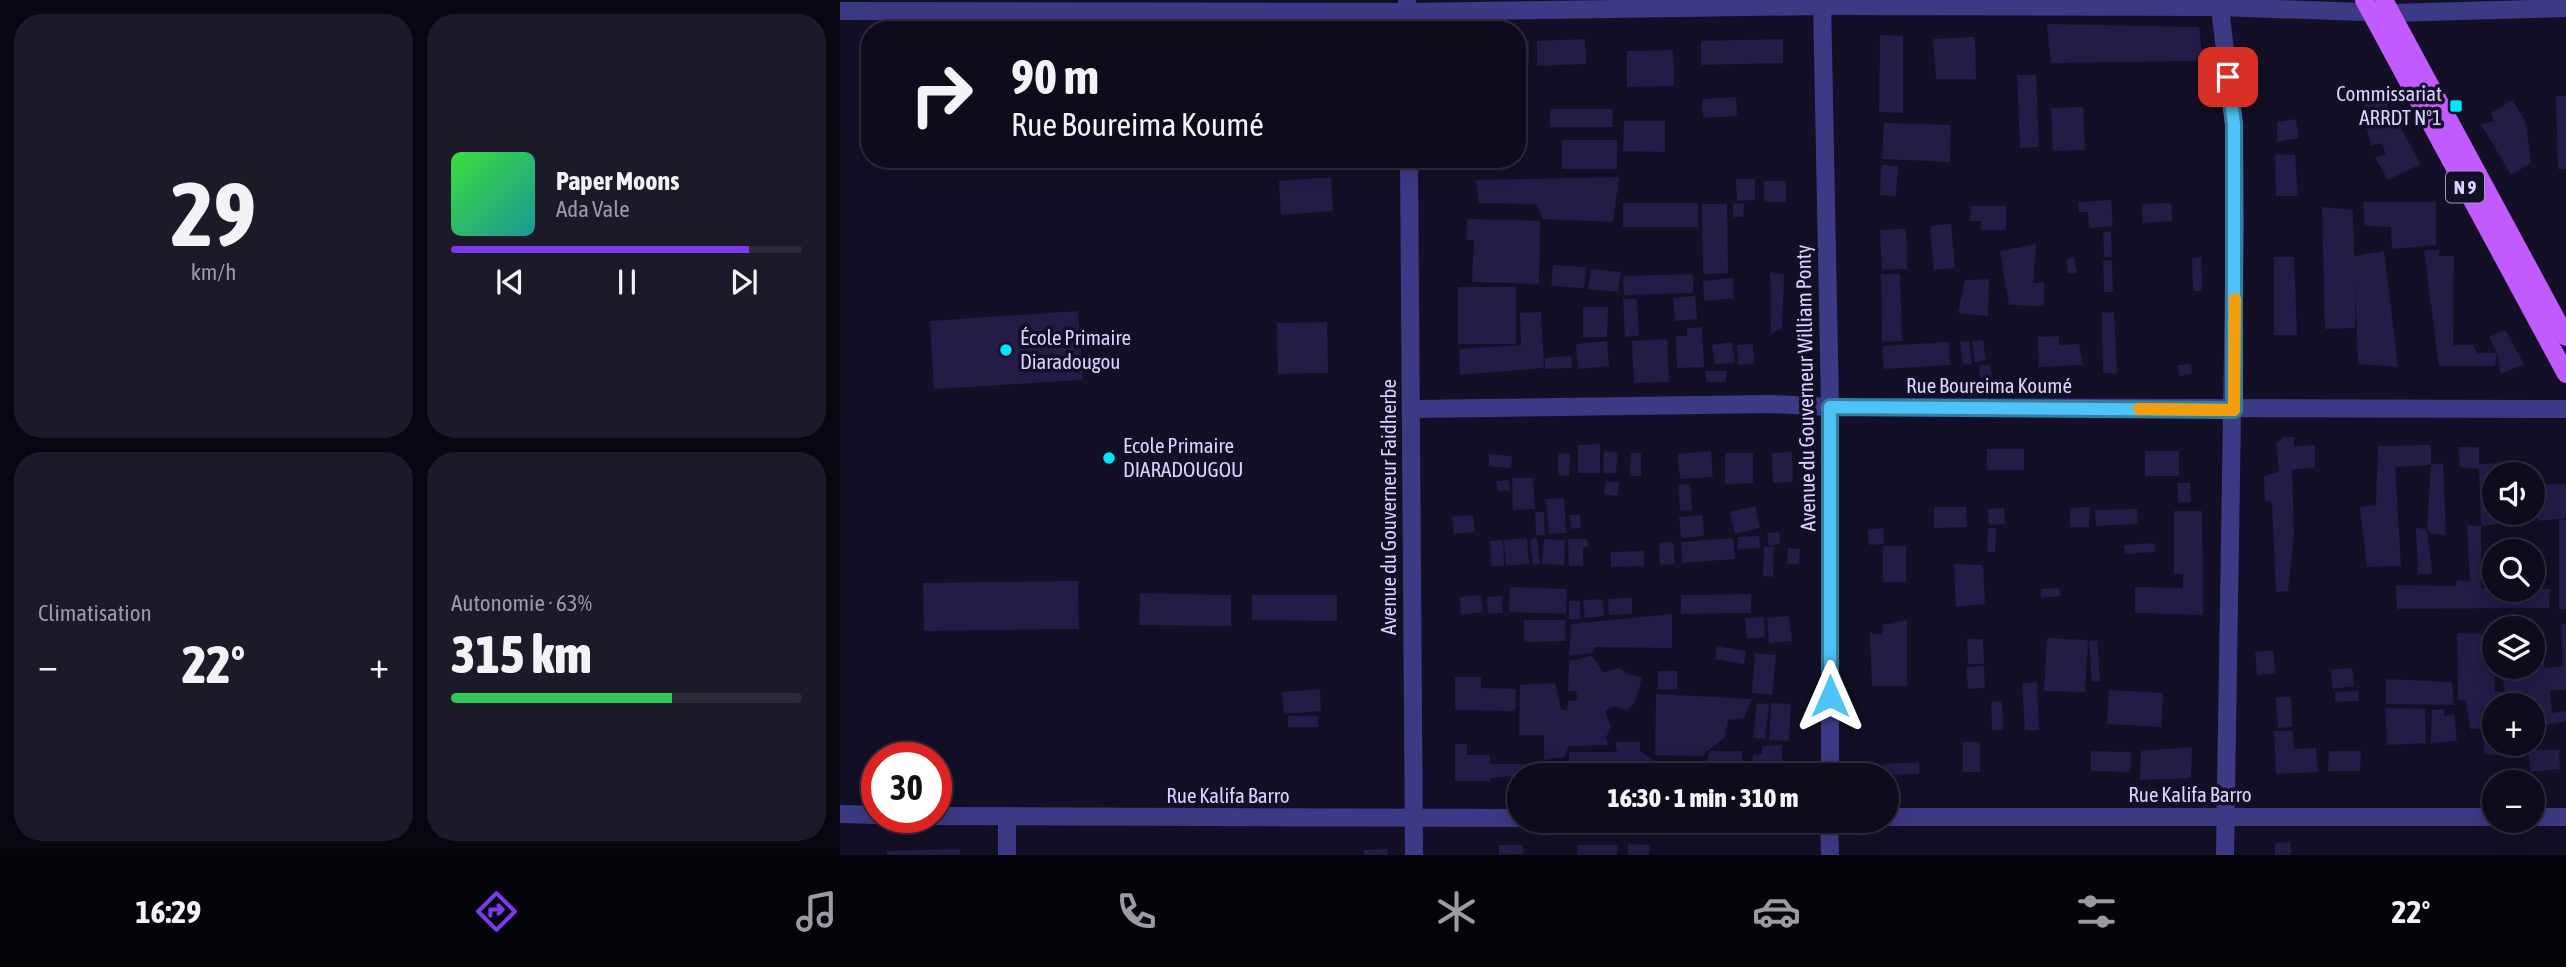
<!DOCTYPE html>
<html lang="fr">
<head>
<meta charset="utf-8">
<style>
	body { margin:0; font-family:"Asap Condensed",sans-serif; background:#1c1929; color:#f1f3f6; height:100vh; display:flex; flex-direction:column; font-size:26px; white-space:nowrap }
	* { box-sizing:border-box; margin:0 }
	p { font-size:23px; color:#9b9ba3 }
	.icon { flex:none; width:38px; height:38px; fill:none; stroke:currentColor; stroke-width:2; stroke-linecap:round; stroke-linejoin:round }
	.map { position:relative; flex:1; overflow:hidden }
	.drawer { display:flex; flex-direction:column; gap:14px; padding:14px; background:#08060f; width:840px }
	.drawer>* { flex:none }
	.guide { position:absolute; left:21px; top:21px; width:665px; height:147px; border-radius:28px; box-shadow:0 4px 18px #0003,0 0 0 2px #2e2b3b; background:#0e0b1c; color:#f1f3f6; overflow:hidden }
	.buttons { position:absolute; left:1642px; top:462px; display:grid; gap:14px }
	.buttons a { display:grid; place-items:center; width:63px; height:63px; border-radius:50%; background:#0e0b1c; box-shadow:0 4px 18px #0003,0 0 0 2px #2e2b3b; font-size:35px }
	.speed { position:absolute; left:21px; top:742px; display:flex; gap:14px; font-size:35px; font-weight:700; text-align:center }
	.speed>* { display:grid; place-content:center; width:91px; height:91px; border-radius:50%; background:#0e0b1c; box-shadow:0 4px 18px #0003,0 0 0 2px #2e2b3b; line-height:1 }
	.speed .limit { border:10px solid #d22; background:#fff; color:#111 }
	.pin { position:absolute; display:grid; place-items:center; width:60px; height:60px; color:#fff; margin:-30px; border-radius:14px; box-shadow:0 4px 10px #0006 }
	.me { position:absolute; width:77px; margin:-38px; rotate:0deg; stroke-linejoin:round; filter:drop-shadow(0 0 5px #0008) }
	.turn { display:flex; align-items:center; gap:24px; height:147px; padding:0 35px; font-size:32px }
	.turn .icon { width:91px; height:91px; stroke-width:2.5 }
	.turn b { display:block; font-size:49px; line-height:60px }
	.big { font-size:52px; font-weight:800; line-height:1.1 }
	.drawer .widget { flex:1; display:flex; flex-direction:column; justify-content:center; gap:10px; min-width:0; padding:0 24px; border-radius:28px; background:#1c1929 }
	.drawer .dial { align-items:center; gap:0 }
	.dial b { font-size:91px; line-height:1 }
	.song { display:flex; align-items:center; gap:21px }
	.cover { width:84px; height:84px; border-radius:10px; background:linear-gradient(135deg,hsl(120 70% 55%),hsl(180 70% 35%)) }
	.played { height:7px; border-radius:4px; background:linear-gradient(90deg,#7c3aed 85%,#2e2b3b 85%) }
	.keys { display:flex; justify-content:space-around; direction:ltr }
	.heat { display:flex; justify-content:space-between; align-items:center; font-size:38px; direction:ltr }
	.charge { height:10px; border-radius:5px; background:linear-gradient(90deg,#34c759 63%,#2e2b3b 0) }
	.drawer .tiles { flex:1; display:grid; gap:14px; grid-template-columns:repeat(2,1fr) }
	.trip { position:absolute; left:667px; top:763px; width:392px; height:70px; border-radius:35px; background:#0e0b1c; box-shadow:0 4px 18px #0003,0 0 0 2px #2e2b3b; font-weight:800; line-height:70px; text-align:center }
	.menu { display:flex; height:112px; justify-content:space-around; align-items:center; background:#06040b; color:#9b9ba3 }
	.menu .icon { width:49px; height:49px }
	.menu .on { color:#7c3aed }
	.menu b { font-size:32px; color:#f1f3f6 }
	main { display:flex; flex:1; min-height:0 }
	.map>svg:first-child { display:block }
	.building { fill:#241b47 }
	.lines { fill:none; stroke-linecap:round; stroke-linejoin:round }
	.minor { stroke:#3d3a85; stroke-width:18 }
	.major { stroke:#c25bff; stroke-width:18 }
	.route-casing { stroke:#337fa1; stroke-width:18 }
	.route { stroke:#4fc3f7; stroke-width:12 }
	.slow { stroke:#f59e0b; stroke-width:12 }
	.poi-dot { fill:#00e5ff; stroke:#130f26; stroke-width:2.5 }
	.labels { text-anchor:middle; stroke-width:7; stroke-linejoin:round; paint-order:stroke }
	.shield { fill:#130f26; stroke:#9e99be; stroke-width:2 }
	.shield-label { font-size:19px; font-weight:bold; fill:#d9d4ff }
	.poi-label { font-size:21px; fill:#d9d4ff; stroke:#130f26; text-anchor:start }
	.street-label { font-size:21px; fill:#d9d4ff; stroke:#130f26 }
</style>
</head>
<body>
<main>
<section class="drawer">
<div class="tiles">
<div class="widget dial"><b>29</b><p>km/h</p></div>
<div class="widget">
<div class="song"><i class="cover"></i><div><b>Paper Moons</b><p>Ada Vale</p></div></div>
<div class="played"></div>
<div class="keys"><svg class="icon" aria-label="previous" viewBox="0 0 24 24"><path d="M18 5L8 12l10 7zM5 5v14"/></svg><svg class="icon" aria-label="pause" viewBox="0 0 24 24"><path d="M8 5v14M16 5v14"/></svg><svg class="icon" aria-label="next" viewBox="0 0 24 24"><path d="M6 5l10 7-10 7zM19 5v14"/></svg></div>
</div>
<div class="widget"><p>Climatisation</p>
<div class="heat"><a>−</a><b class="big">22°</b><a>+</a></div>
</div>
<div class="widget"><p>Autonomie · 63%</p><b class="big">315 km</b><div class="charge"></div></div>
</div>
</section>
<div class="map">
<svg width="1726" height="855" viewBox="0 0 1726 855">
	<rect width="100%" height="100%" fill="#130f26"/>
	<g class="building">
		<polygon points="1207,24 1359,27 1363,61 1211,63"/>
		<polygon points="1040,35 1063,36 1063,113 1039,112"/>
		<polygon points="1135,37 1136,79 1096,79 1093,39"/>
		<polygon points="745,39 746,64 697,66 697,41"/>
		<polygon points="943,39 943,63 861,65 861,41"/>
		<rect x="677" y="41" width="12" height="22"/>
		<polygon points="833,50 834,86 787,87 787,51"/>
		<polygon points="1177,75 1196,75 1199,147 1180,148"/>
		<polygon points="1716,96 1726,96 1726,169 1718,169"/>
		<polygon points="896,97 897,116 863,118 862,99"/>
		<polygon points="1543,97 1581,164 1548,180 1535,158 1546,154 1541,143 1531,146 1525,122 1532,120 1524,103"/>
		<polygon points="1673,100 1686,123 1691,163 1671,175 1641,124 1654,121 1651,113"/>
		<polygon points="1243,107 1245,150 1213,151 1211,108"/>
		<polygon points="710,109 772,109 773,127 710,127"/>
		<polygon points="1456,119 1459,138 1437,142 1437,122"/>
		<polygon points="784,121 825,121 825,152 783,151"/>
		<polygon points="1044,123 1111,125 1110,162 1042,159"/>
		<rect x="722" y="140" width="55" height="29"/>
		<polygon points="1435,154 1455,155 1458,196 1436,196"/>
		<polygon points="33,159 118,159 118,162 33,164"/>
		<rect x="209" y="159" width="89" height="7"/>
		<polygon points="1041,165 1058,166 1056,196 1040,195"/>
		<polygon points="491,177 493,211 441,215 439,181"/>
		<polygon points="779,177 773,222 703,219 696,204 639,203 636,180"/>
		<polygon points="896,179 915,179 915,200 897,201"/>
		<rect x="924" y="181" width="22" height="21"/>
		<polygon points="1271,200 1273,226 1249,228 1248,212 1239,212 1238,202"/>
		<polygon points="1523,202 1596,202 1596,245 1552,249 1551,227 1525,226"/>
		<rect x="783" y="203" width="75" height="24"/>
		<polygon points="893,203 904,204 903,217 893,217"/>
		<polygon points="1331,203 1332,221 1303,223 1302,204"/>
		<polygon points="862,204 887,204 888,273 863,274"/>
		<polygon points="1131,206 1166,206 1166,230 1141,230 1141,221 1130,221"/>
		<polygon points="1482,207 1513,210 1514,256 1544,251 1558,367 1518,364 1515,283 1515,328 1485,329"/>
		<polygon points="627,219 700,221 699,284 632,282 634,240 626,240"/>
		<polygon points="1111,224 1115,268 1094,270 1090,226"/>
		<polygon points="1066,229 1067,269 1042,270 1040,230"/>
		<polygon points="1263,232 1271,232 1272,257 1264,257"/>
		<polygon points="1196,244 1193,283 1204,282 1204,306 1169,305 1160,251"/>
		<polygon points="1584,250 1600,250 1598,256 1614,256 1613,345 1633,345 1637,353 1657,353 1655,366 1599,366"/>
		<polygon points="1361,257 1362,291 1353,291 1352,258"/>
		<polygon points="1434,257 1454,257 1457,335 1434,335"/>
		<polygon points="1234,258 1237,273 1228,274 1226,259"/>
		<polygon points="1272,260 1273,292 1264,292 1263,261"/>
		<polygon points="713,265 746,267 744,288 711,286"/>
		<polygon points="751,269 781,272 778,292 748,289"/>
		<polygon points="930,272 944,274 942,328 931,334"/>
		<polygon points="853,274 853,293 784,295 783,276"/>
		<polygon points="1041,274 1060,274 1062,341 1042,342"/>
		<polygon points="893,278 894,298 864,301 863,281"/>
		<polygon points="1149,279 1148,316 1118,313 1125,280"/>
		<rect x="618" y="287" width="58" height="57"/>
		<polygon points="855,296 857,319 835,321 833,298"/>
		<polygon points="783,299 797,299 799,336 785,337"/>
		<polygon points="743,307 768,307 767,337 743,337"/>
		<polygon points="238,311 243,380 94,389 90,321"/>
		<polygon points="701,312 704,368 620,375 619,349 681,345 680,313"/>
		<polygon points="1274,312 1277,374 1263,373 1262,313"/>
		<polygon points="487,322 488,373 438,374 437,323"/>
		<polygon points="862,327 864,367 837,368 836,336 847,336 847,328"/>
		<polygon points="1665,330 1684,364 1661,374 1657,353 1649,337"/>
		<polygon points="1219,336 1219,345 1239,344 1243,365 1199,367 1198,337"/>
		<polygon points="827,339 829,382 794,383 792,341"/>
		<polygon points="1143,340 1146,360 1135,362 1132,342"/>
		<polygon points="767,341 769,366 738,369 736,344"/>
		<polygon points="1129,341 1132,364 1123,365 1120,342"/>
		<polygon points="892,342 895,362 875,365 872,345"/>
		<polygon points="1109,342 1110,365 1044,369 1042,346"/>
		<polygon points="913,344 914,364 898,365 897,345"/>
		<polygon points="731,356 732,368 705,369 705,358"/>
		<polygon points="1351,364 1352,374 1339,376 1338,365"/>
		<polygon points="1150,365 1152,377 1140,378 1139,366"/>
		<rect x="866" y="371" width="20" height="11"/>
		<polygon points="1444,437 1454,437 1454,446 1475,445 1475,467 1452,470 1454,534 1448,591 1436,592 1432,502 1425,501 1424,476 1439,472 1436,443"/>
		<polygon points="760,444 760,473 738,473 738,445"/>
		<polygon points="1591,445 1591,465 1555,467 1561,566 1527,567 1520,507 1536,505 1538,446"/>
		<polygon points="1618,447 1639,447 1639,464 1662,463 1663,474 1654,474 1654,513 1666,513 1667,523 1641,526 1639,469 1620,467"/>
		<rect x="1147" y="449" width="37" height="21"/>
		<polygon points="764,451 778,452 776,473 763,473"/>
		<polygon points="871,451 873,477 840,479 838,454"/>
		<rect x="1305" y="451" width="34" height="25"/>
		<polygon points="952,452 953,482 933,483 932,453"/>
		<polygon points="718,453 730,454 729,476 718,475"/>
		<polygon points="791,453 801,453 801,476 790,476"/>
		<polygon points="885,453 913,453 913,483 885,484"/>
		<polygon points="649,454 672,456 671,468 649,466"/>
		<polygon points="1603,463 1606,535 1591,534 1587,529 1591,465"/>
		<polygon points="672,478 693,478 695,509 673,510"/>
		<polygon points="669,480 670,490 658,491 656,481"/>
		<polygon points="766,481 779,483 777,496 764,494"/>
		<polygon points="1338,483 1350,483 1351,502 1338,503"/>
		<polygon points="850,484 852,510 840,511 838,485"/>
		<polygon points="1726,484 1726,518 1698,521 1695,485"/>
		<polygon points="724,498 726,533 709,534 706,499"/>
		<polygon points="915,506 920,528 895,534 890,512"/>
		<polygon points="1094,507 1126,507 1127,527 1094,528"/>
		<polygon points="1250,507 1249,527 1230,527 1230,508"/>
		<polygon points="1164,508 1165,524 1149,525 1148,509"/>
		<polygon points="1297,509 1298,524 1256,526 1255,510"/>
		<polygon points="1334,511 1362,511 1363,615 1295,613 1295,587 1343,588 1343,574 1334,574"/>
		<polygon points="695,512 704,512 705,535 696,535"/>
		<polygon points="633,515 635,532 614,534 612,517"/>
		<polygon points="730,515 740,515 741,528 731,529"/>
		<polygon points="862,515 864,536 841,538 839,517"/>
		<polygon points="1719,519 1726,520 1726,609 1719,610"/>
		<polygon points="1627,525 1641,526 1641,588 1710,589 1709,608 1557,609 1556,585 1616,586 1617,580 1630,582"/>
		<polygon points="1043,528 1044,544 1029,545 1028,530"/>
		<polygon points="1148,528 1156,528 1155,552 1147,552"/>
		<polygon points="1576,528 1587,529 1592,574 1578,574"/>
		<polygon points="939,532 940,544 929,546 927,533"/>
		<polygon points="919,536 920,548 898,549 898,537"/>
		<polygon points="687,538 689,564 666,566 664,540"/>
		<polygon points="697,538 700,564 693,565 690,539"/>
		<polygon points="893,538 895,559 842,563 841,542"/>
		<polygon points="704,539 725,540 724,565 702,564"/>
		<polygon points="728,539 747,539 748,547 743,547 743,566 729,566"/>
		<polygon points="663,540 664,566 651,566 650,541"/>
		<polygon points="833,542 835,564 820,565 819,543"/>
		<polygon points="1314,543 1315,552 1285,554 1284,545"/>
		<rect x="1043" y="546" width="23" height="36"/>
		<polygon points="924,547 934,547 933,577 923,576"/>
		<polygon points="948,548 960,549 959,564 947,564"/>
		<polygon points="1654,549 1654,580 1647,579 1647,550"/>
		<polygon points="804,551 804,566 771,567 771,552"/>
		<polygon points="1114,564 1143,565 1145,604 1116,607"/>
		<polygon points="238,581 239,629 84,631 83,583"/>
		<polygon points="670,587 727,589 726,614 669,612"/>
		<polygon points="1219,588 1220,596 1201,598 1201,589"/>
		<polygon points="300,593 391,595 391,626 299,625"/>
		<polygon points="911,594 911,613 841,614 841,595"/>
		<polygon points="412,595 497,595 497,621 412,620"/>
		<polygon points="641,595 643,612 621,615 620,597"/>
		<polygon points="662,596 663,613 648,614 647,597"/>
		<polygon points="792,598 792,614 769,615 768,599"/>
		<polygon points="762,599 764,616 745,618 743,600"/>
		<rect x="729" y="601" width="11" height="18"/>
		<polygon points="832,614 832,648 755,647 753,653 729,656 731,624"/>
		<polygon points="949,616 952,641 929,643 927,618"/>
		<polygon points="924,617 925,637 907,639 905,618"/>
		<polygon points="684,620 725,620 726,641 684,642"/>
		<polygon points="1067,620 1067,686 1032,686 1030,633 1043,635 1042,625"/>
		<polygon points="1721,624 1726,624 1726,690 1710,690 1712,713 1726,711 1726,721 1692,728 1692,705 1654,705 1654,729 1630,729 1626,701 1618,699 1617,633 1654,634 1655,692 1665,692 1661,669 1692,667 1692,659 1703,659 1705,668 1723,666"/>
		<polygon points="1207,638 1248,640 1245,692 1204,691"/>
		<polygon points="1127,639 1143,639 1144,664 1128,664"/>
		<polygon points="1257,640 1260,681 1252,681 1249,641"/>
		<polygon points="877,646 906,651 904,664 875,659"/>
		<polygon points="1433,650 1435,673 1417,675 1415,652"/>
		<polygon points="915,653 936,655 932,695 912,693"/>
		<polygon points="752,656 763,672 780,668 788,674 802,678 795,702 786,711 774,706 765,711 771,728 766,737 768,745 729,746 724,757 704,760 704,735 679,735 680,685 715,683 721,709 727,711 728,701 738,700 736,691 728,691 729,661"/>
		<polygon points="1144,666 1145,688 1128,689 1126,667"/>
		<polygon points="1512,668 1514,686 1493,689 1491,670"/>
		<rect x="818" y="671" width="19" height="18"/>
		<polygon points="615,677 641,677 641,688 676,689 675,711 615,710"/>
		<polygon points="1546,679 1612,682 1614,705 1546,704"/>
		<polygon points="1197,682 1199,730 1185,730 1182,683"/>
		<polygon points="480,689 481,711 444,714 442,692"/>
		<polygon points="1269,690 1323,693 1321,727 1267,724"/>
		<polygon points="1518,691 1518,701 1495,702 1495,692"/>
		<polygon points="816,694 912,699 904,718 888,720 885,737 862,756 815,755"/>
		<polygon points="1436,697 1451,697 1452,727 1438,728"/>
		<polygon points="1162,701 1163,730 1152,730 1151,702"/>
		<polygon points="917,703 929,704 925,739 913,738"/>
		<polygon points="931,703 951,704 949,741 929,740"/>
		<polygon points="1545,708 1585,709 1586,743 1547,745"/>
		<polygon points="1604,709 1604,716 1614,714 1617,741 1591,743 1592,710"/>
		<rect x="448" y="716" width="30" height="11"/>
		<polygon points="1643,730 1654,730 1654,744 1674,744 1674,756 1644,754"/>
		<polygon points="1434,731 1453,731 1454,749 1476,748 1478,772 1436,774"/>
		<polygon points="775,742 800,742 800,751 816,762 816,775 729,775 729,752 777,752"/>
		<rect x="1123" y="742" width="17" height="30"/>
		<polygon points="615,744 627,744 627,755 650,755 650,764 685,764 685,775 650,778 650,781 615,781"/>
		<polygon points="942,745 942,775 911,775 913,755 922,754 922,746"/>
		<polygon points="1352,747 1351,778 1300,780 1301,751"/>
		<polygon points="1688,750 1719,750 1720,769 1690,772"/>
		<polygon points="870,751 902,751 903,775 847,775 846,767 866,764"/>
		<polygon points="1251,751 1291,752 1290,772 1251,771"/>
		<polygon points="1489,751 1521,751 1520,771 1488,771"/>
		<polygon points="1079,762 1079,774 1044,775 1044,764"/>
		<polygon points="1450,842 1451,855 1435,855 1435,843"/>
		<polygon points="788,844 810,845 809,855 788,855"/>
		<polygon points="659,845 683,845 683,854 659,855"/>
		<polygon points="738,845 778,845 777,855 737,855"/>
		<polygon points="120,849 120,855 47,855 47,851"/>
		<polygon points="547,849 548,855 524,855 524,850"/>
	</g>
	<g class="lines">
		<g class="minor">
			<polyline points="567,0 567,30"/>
			<polyline points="982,0 990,407 990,775"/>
			<polyline points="1379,0 1394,124 1395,224 1385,855"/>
			<polyline points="0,11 567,12 982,6 1379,7 1551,13 1726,8"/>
			<polyline points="569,159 574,855"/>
			<polyline points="571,409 931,404 990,407 1726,409"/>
			<polyline points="0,814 37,815"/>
			<polyline points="96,816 679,818"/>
			<polyline points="1046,817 1654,817"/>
			<polyline points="1692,817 1726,817"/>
			<polyline points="167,818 167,855"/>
			<polyline points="989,821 990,855"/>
		</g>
		<g class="major">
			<polyline points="1524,0 1726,374"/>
			<polyline points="1544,0 1726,337"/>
		</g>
	</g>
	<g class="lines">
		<defs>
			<polyline id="route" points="990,696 990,407 1394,410 1394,124 1388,77"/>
		</defs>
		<use href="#route" class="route-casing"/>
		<use href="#route" class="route"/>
		<polyline class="slow" points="1299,409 1394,410 1395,299"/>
	</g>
	<g class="poi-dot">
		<rect x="1609" y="99" width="14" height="14" rx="3.5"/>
		<circle cx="166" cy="350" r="7"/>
		<circle cx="269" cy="458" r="7"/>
	</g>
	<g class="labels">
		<rect class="shield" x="1606" y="171.5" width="38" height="31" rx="5"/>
		<g class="shield-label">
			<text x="1625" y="194">N 9</text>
		</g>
		<g class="poi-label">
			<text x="1602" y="101" text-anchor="end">Commissariat<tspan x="1602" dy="24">ARRDT N°1</tspan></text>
			<text x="180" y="345">École Primaire<tspan x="180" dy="24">Diaradougou</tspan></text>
			<text x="283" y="453">Ecole Primaire<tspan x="283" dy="24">DIARADOUGOU</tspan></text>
		</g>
		<g class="street-label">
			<text x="1149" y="393">Rue Boureima Koumé</text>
			<text transform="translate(966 388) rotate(-91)" y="7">Avenue du Gouverneur William Ponty</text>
			<text transform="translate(549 507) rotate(-90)" y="7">Avenue du Gouverneur Faidherbe</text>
			<text x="1350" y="802">Rue Kalifa Barro</text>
			<text x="388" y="803">Rue Kalifa Barro</text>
		</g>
	</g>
</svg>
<div class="buttons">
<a><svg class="icon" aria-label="sound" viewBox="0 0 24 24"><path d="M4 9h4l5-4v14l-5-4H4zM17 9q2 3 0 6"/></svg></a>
<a><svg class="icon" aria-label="search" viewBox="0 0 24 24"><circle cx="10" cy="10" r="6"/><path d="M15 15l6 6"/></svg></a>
<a><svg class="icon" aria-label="layers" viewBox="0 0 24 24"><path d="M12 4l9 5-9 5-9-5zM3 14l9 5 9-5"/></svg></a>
<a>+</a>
<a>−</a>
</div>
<div class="speed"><div class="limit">30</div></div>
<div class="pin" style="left:1388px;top:77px;background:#d93025"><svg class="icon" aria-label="arrive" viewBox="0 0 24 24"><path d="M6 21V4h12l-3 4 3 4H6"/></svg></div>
<svg class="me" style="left:990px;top:696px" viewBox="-20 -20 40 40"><path d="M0-17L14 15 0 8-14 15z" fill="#4fc3f7" stroke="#fff" stroke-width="4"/></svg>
<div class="trip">16:30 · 1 min · 310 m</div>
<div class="guide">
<div class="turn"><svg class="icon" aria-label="right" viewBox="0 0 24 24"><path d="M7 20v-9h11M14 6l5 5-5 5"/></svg><div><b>90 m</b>Rue Boureima Koumé</div></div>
</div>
</div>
</main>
<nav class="menu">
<b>16:29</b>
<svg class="icon on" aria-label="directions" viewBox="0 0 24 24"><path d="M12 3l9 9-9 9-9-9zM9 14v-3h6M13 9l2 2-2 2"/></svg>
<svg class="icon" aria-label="music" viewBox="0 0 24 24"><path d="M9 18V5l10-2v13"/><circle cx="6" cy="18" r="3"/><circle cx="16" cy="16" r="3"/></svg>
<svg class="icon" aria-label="phone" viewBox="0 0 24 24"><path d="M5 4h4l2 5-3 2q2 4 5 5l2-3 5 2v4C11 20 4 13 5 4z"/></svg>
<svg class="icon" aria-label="climate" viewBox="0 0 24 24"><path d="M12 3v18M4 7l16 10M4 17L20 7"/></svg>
<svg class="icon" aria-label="car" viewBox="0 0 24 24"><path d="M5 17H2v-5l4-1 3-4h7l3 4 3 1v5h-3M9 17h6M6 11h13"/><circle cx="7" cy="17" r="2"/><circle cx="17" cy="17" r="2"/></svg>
<svg class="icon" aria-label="filters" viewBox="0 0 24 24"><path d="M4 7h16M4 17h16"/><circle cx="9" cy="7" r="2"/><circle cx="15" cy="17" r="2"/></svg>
<b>22°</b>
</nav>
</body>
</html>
